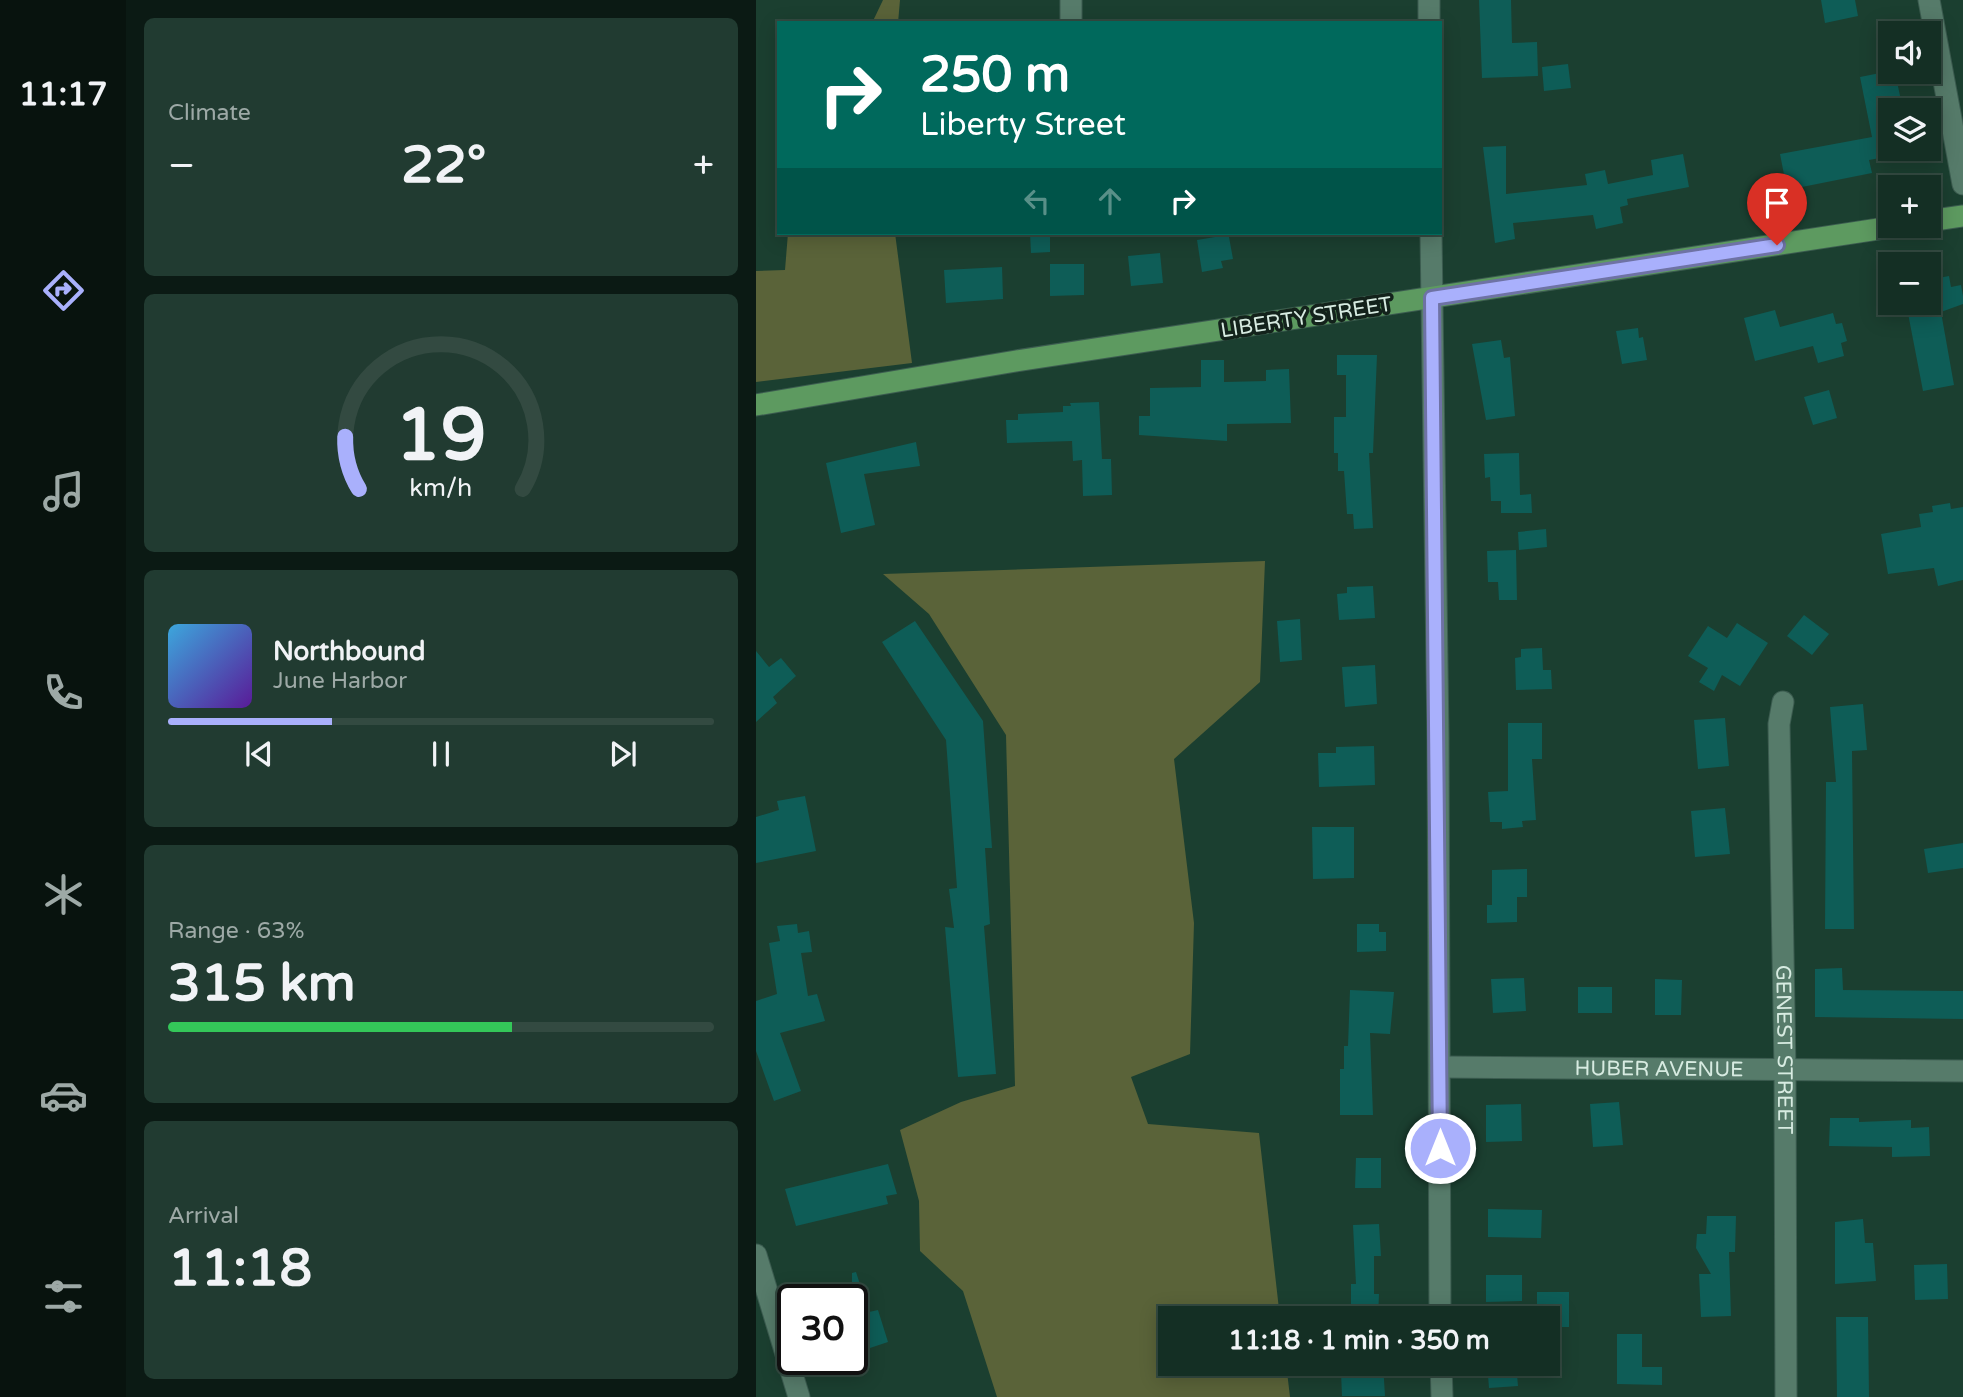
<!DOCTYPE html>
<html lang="en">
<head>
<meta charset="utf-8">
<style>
	body { margin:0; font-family:"Varela Round",sans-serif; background:#213b31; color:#f1f3f6; height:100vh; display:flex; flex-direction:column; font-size:26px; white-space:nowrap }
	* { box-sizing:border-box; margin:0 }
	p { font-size:23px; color:#9da9a6 }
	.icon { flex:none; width:38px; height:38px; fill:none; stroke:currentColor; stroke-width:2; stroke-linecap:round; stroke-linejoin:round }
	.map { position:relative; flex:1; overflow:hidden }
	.details { display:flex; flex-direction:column; gap:18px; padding:18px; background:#0b1a14; width:630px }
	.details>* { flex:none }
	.guide { position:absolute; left:21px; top:21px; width:665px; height:214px; border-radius:0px; box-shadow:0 4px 18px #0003,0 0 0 2px #334a41; background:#00695c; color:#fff; overflow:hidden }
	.fabs { position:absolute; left:1122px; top:21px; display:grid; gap:14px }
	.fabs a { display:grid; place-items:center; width:63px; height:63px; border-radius:0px; background:#142f24; box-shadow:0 4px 18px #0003,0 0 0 2px #334a41; font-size:35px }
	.speed { position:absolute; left:21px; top:1284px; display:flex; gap:14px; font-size:35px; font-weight:700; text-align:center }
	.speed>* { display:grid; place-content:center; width:91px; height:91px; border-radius:50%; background:#142f24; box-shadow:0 4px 18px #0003,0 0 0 2px #334a41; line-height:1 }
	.speed .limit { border:4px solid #111; border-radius:10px; background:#fff; color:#111 }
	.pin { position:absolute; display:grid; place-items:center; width:60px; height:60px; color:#fff; margin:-72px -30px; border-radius:50% 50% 50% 0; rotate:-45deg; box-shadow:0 0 7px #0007 }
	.pin .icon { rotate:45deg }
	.me { position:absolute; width:77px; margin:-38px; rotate:0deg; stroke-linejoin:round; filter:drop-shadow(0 0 5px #0008) }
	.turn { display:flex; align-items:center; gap:24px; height:147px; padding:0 28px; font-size:32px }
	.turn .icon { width:91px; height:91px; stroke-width:2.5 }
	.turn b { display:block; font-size:49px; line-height:60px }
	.lanes { display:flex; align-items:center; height:66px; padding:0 28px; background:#0003; justify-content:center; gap:35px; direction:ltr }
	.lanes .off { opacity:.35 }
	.big { font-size:52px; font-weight:800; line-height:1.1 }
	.details .tile { flex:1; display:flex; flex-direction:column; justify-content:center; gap:10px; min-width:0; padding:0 24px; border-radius:10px; background:#213b31 }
	.details .dial { align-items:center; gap:0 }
	.dial svg { height:182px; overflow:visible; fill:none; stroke:#334a41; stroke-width:7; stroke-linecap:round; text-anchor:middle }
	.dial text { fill:#f1f3f6; stroke:none }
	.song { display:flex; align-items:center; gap:21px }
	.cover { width:84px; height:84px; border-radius:10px; background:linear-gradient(135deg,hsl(200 70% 55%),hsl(270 70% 35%)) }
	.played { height:7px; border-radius:4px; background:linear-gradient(90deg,#a9b0fc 30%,#334a41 30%) }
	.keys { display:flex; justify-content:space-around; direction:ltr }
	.heat { display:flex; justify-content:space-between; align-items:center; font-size:38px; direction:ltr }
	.charge { height:10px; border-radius:5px; background:linear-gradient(90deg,#34c759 63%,#334a41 0) }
	.trip { position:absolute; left:402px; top:1306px; width:402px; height:70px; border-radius:0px; background:#142f24; box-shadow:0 4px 18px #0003,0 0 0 2px #334a41; font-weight:800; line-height:70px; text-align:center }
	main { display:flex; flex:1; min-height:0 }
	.tabs { display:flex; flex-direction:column; width:126px; justify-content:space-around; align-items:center; background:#08130e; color:#9da9a6 }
	.tabs .icon { width:49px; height:49px }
	.tabs .current { color:#a9b0fc }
	.tabs b { font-size:32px; color:#f1f3f6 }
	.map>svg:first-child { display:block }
	.green { fill:#5a6339 }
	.building { fill:#0e5d57 }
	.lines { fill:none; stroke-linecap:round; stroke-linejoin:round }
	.minor-casing { stroke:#3c5c50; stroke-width:23 }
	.major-casing { stroke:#3c5c50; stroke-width:23 }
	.minor { stroke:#567b6a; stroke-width:21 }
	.major { stroke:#5d9a60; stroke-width:21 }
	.route-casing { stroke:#6e72a4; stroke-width:18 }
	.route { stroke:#a9b0fc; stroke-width:12 }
	.labels { text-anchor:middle; stroke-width:7; stroke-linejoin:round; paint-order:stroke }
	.street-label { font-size:21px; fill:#d7ebe1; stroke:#13221b }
</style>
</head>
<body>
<main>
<nav class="tabs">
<b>11:17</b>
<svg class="icon current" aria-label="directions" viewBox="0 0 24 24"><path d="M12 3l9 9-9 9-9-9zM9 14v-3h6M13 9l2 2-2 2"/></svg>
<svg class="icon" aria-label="music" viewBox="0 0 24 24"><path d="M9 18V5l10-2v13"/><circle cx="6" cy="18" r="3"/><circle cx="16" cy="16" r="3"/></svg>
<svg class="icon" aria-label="phone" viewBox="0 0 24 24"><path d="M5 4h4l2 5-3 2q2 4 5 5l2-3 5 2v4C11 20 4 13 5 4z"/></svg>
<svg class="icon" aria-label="climate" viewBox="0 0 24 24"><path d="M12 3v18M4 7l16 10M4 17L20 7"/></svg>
<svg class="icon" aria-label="car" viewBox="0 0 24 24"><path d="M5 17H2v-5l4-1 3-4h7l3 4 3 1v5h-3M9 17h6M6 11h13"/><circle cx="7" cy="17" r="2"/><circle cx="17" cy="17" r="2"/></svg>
<svg class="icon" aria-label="filters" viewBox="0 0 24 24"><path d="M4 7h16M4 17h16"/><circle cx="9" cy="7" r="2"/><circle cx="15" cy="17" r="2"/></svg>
</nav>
<section class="details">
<div class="tile"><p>Climate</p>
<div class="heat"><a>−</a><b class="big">22°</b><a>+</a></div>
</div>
<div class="tile dial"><svg viewBox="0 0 100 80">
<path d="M14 69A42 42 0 1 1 86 69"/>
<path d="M14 69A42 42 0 0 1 8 46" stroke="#a9b0fc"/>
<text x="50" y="56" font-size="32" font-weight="700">19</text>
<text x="50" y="72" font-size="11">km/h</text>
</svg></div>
<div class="tile">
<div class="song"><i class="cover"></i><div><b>Northbound</b><p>June Harbor</p></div></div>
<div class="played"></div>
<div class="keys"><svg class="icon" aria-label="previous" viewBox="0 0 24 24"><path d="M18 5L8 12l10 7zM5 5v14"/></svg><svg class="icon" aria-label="pause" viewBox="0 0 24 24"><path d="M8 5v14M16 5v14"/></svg><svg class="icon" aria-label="next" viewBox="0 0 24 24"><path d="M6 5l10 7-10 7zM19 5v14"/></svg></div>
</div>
<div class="tile"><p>Range · 63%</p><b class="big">315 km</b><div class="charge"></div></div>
<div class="tile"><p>Arrival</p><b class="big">11:18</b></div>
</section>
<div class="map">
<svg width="1207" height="1397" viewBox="0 0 1207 1397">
	<rect width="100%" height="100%" fill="#1b3f30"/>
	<g class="green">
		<polygon points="127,0 144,0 142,23 116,23"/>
		<polygon points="32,233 139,233 156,363 0,382 0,271 29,270"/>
		<polygon points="509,561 504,682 418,759 438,923 434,1054 375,1077 392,1124 503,1133 524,1318 415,1318 415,1363 530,1363 534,1397 241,1397 207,1291 164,1251 163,1201 144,1130 205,1102 259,1086 250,735 173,614 127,574"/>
	</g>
	<g class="building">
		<polygon points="723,0 755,0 756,43 781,42 782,76 726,78"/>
		<polygon points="1065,0 1099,0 1102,16 1069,23"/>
		<polygon points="812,64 815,88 788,91 786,67"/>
		<polygon points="1129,72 1139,72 1147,110 1134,110 1134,144 1122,147 1124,158 1113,160 1116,173 1031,190 1024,154 1116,137 1104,77"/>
		<polygon points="750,146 750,194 831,185 829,174 849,170 852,184 897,175 895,160 927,154 933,187 871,199 872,205 864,207 867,223 840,229 837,215 757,223 759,239 739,243 727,147"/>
		<polygon points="274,233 294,233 294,252 275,253"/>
		<polygon points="465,236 473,237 477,259 465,261 467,268 446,272 441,240"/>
		<polygon points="404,253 407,283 375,286 372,256"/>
		<polygon points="294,264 328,264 328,295 294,296"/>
		<polygon points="246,267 247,299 190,303 188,270"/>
		<polygon points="1193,276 1195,287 1205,285 1207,296 1207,304 1185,312 1198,385 1167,391 1150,303 1172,303 1172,280"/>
		<polygon points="1019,310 1024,327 1077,313 1080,324 1086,323 1091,341 1085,343 1088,356 1062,363 1057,346 999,361 988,318"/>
		<polygon points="882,328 883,338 887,337 891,360 866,364 860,331"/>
		<polygon points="745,340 748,358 754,357 759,416 730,420 716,344"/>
		<polygon points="581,355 621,355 617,453 613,453 617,528 598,529 597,514 591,514 588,471 582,471 582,453 578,453 578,417 590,417 590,375 581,375"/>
		<polygon points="445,360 468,360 468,382 510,381 510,370 533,369 535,423 471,424 471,441 383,435 383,416 394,416 394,388 445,387"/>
		<polygon points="1073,390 1081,418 1057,425 1048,397"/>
		<polygon points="343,402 346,459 355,459 356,495 327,496 326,460 317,461 316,441 251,443 250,420 262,420 262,414 307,412 307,406 315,406 314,403"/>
		<polygon points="160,442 164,466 108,474 119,525 85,533 70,463"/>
		<polygon points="763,453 764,495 775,494 776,513 745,513 745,501 735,501 734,477 729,478 728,454"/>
		<polygon points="1194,503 1195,509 1207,507 1207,580 1182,586 1178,568 1132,574 1125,534 1165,527 1163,514 1177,512 1176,506"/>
		<polygon points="790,529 791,547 763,550 762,532"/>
		<polygon points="760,550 761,600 743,600 742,582 732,582 731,551"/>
		<polygon points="617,586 619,618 583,620 581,594 591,593 591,587"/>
		<polygon points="1048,615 1073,634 1056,655 1031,636"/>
		<polygon points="544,619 546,660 524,662 521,621"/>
		<polygon points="159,621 227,721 236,848 229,848 234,924 228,926 240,1074 202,1077 189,927 198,928 193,889 201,888 190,740 126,642"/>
		<polygon points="981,623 1012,643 984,686 966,675 958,691 943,682 952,668 932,656 952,626 971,638"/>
		<polygon points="786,648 787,670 795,670 796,689 760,690 759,658 765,657 765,649"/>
		<polygon points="0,651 13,667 25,658 40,676 17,697 21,703 0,722"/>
		<polygon points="619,665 621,704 589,707 586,667"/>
		<polygon points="1107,704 1111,750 1096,751 1098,929 1069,929 1070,782 1080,782 1074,707"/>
		<polygon points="969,718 973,766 942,769 938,720"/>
		<polygon points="752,723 786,723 786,759 776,759 780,820 766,821 767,827 746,829 746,822 734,822 732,792 752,791"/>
		<polygon points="618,746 619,785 563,787 562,753 580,753 580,747"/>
		<polygon points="49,796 60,851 0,863 0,817 23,810 21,801"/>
		<polygon points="969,808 974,854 939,857 935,811"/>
		<polygon points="556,827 598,827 598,878 557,879"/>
		<polygon points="1207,843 1207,868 1172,873 1168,849"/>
		<polygon points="771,869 771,897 761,897 761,922 731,923 731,905 736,905 736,870"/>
		<polygon points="41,924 42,933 53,931 56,952 45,953 52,996 61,994 69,1021 24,1033 45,1091 18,1101 0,1051 0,1001 21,994 13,943 24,941 21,926"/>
		<polygon points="601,924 623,924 623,932 630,932 630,951 601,952"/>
		<polygon points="1086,968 1087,990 1207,991 1207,1019 1059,1017 1059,969"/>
		<polygon points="768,978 770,1011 737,1013 735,979"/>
		<polygon points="899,979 926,980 925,1015 899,1015"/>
		<rect x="822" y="987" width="34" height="26"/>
		<polygon points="594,990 638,992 634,1034 614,1033 617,1115 584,1115 584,1069 588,1069 588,1046 592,1046"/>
		<polygon points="863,1102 867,1145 837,1147 834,1104"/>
		<polygon points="765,1104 766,1141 730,1142 730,1105"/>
		<polygon points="1074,1118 1103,1118 1103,1122 1155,1120 1155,1128 1173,1127 1174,1156 1136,1157 1136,1147 1073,1146"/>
		<polygon points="600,1158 625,1158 625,1188 599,1188"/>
		<polygon points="132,1164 141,1194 130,1196 132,1204 40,1226 29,1189"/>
		<polygon points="732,1209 786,1210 785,1238 732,1237"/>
		<polygon points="951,1216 980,1216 979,1252 973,1252 975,1316 945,1317 943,1274 955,1274 940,1248 941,1234 950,1234"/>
		<polygon points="1107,1219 1109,1243 1117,1243 1120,1281 1079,1284 1079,1222"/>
		<polygon points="623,1224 625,1256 618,1256 618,1294 623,1294 622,1318 595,1318 595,1284 600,1284 597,1225"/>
		<polygon points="1191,1264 1192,1299 1159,1300 1158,1265"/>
		<polygon points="100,1272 113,1312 122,1310 132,1342 105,1351 96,1324 96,1273"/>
		<polygon points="730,1275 766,1275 766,1301 730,1302"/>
		<polygon points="781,1292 813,1292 813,1327 793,1327 793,1318 781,1318"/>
		<polygon points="1080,1317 1112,1317 1113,1397 1081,1397"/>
		<polygon points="861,1334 886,1334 886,1367 906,1367 906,1385 861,1384"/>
		<polygon points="597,1363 627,1363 629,1396 586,1396 585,1372 598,1371"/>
		<polygon points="731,1363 760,1363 762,1386 733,1388"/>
	</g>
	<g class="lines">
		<defs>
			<g id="minor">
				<polyline points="315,0 315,23"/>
				<polyline points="673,0 673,23"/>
				<polyline points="1173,0 1207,184"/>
				<polyline points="675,233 682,737 684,1318"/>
				<path id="s1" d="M 1027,702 L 1023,724 L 1029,1070 L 1030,1397"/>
				<path id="s2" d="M 684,1067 L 1207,1071"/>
				<polyline points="0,1255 43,1397"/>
				<polyline points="685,1363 686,1397"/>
			</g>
			<g id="major">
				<polyline points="1172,221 1207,216"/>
				<polyline points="0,405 260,361 1142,226"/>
			</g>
		</defs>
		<use href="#minor" class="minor-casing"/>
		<use href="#major" class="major-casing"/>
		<use href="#minor" class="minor"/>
		<use href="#major" class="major"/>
	</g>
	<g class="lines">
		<defs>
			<polyline id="route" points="684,1148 676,298 1021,245"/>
		</defs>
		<use href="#route" class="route-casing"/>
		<use href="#route" class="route"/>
	</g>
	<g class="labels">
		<g class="street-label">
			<text transform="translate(550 317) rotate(-9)" y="7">LIBERTY STREET</text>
			<text dy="7" stroke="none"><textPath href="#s1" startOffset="348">GENEST STREET</textPath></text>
			<text dy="7" stroke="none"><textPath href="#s2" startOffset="219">HUBER AVENUE</textPath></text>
		</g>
	</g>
</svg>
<div class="fabs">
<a><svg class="icon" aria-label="sound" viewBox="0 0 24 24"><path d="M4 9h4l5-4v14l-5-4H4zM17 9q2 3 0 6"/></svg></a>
<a><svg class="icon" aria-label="layers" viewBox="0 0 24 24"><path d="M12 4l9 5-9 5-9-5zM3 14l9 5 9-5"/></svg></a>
<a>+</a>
<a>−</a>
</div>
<div class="speed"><div class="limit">30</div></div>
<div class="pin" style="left:1021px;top:245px;background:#d93025"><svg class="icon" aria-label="arrive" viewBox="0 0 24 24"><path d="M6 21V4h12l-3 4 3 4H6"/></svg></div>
<svg class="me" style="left:684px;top:1148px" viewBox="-20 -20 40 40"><circle r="17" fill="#a9b0fc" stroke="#fff" stroke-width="3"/><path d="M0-11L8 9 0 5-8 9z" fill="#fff"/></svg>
<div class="trip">11:18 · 1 min · 350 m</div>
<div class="guide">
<div class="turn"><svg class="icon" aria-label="right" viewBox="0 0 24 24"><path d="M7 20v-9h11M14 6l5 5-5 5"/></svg><div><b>250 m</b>Liberty Street</div></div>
<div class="lanes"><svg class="icon off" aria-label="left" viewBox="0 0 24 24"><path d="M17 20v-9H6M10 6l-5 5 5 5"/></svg><svg class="icon off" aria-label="ahead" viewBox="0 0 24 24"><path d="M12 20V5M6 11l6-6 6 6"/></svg><svg class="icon" aria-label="right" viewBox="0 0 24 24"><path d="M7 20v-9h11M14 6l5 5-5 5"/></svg></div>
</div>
</div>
</main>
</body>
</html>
